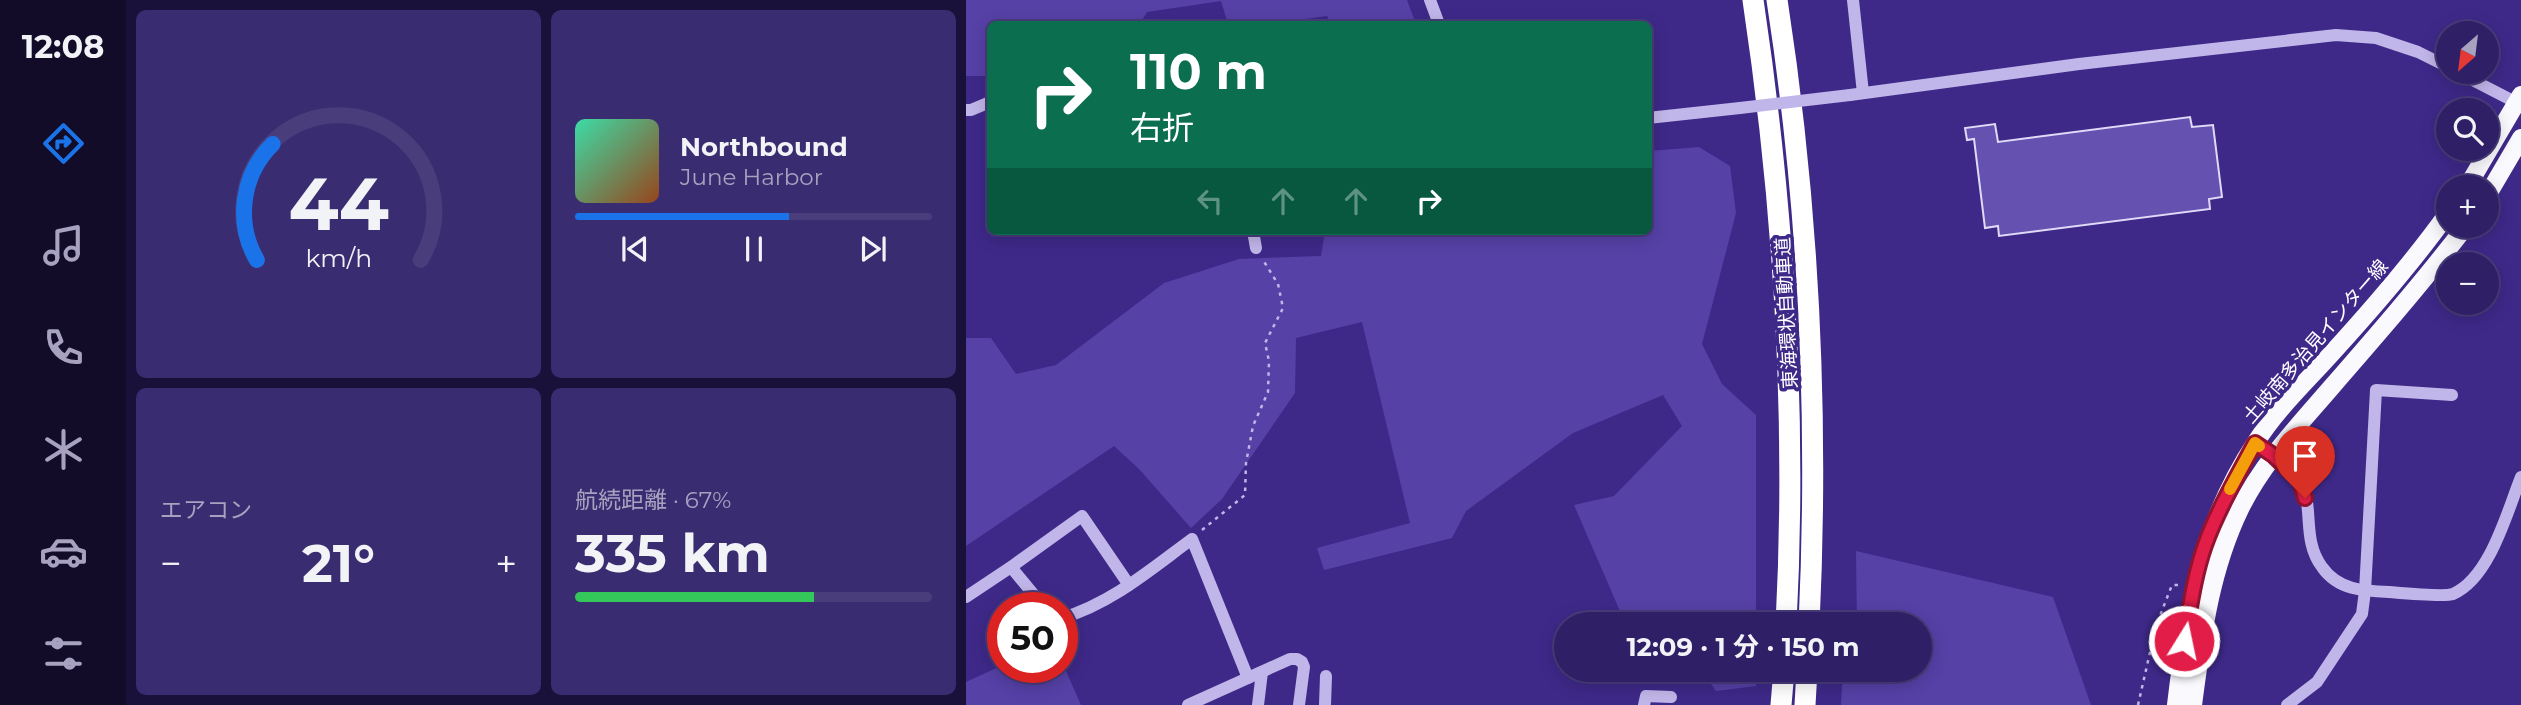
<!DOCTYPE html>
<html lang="ja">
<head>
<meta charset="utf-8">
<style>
	body { margin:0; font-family:Montserrat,"Noto Sans JP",sans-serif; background:#3a2c70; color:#f1f3f6; height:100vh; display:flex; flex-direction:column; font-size:26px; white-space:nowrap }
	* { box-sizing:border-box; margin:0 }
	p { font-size:23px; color:#a7a2c0 }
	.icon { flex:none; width:38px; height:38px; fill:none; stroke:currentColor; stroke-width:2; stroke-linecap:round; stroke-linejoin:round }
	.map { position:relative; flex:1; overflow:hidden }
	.panel { display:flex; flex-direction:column; gap:10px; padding:10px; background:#191139; width:840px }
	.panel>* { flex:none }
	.guide { position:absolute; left:21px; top:21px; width:665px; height:214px; border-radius:10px; box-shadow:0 4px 18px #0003,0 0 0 2px #493d7b; background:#0b6e4f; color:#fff; overflow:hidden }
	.needle { width:46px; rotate:208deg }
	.controls { position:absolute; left:1470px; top:21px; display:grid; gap:14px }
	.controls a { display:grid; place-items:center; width:63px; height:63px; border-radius:50%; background:#2e1f67; box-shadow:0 4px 18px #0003,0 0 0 2px #493d7b; font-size:35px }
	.speed { position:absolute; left:21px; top:592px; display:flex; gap:14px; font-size:35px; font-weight:700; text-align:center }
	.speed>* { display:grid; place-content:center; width:91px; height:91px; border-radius:50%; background:#2e1f67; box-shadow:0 4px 18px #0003,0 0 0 2px #493d7b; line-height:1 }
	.speed .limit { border:10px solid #d22; background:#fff; color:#111 }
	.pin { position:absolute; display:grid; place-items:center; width:60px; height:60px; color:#fff; margin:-72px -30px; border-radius:50% 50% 50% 0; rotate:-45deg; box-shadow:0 0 7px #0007 }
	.pin .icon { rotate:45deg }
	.me { position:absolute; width:77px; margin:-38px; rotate:10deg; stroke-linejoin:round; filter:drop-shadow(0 0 5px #0008) }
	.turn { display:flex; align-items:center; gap:24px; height:147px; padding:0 28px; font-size:32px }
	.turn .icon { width:91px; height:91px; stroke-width:2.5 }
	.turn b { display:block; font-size:49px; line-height:60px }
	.lanes { display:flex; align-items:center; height:66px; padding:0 28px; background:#0003; justify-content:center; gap:35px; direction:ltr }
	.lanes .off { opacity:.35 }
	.big { font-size:52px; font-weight:700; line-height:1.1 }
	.panel .widget { flex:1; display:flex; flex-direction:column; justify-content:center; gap:10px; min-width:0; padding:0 24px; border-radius:10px; background:#3a2c70 }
	.panel .dial { align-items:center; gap:0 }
	.dial svg { height:182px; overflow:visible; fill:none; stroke:#493d7b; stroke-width:7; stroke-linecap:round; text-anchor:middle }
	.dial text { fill:#f1f3f6; stroke:none }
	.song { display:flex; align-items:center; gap:21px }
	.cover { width:84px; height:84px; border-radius:10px; background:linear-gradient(135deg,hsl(160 70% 55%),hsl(20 70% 35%)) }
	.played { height:7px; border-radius:4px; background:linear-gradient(90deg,#1a73e8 60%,#493d7b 60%) }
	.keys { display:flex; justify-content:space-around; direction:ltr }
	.heat { display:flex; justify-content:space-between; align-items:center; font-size:38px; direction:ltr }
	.charge { height:10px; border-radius:5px; background:linear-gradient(90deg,#34c759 67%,#493d7b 0) }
	.panel .tiles { flex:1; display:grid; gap:10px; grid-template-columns:repeat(2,1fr) }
	.trip { position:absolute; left:588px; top:612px; width:378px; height:70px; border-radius:35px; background:#2e1f67; box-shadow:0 4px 18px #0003,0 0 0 2px #493d7b; font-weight:700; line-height:70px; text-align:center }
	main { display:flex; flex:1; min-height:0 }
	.tab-bar { display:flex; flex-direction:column; width:126px; justify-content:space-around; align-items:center; background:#120c29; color:#a7a2c0 }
	.tab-bar .icon { width:49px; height:49px }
	.tab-bar .selected { color:#1a73e8 }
	.tab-bar b { font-size:32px; color:#f1f3f6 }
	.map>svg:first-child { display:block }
	.green { fill:#5641a7 }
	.building { fill:#6552b0; stroke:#e0daf7; stroke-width:2 }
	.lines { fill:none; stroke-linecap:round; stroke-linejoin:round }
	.path { stroke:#c1b6e9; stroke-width:2.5; stroke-dasharray:3.5 5; stroke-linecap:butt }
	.minor { stroke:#c1b6e9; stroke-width:12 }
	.major { stroke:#faf9fe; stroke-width:18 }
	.highway { stroke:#fff; stroke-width:21 }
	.minor-bridge { stroke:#c1b6e9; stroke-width:12 }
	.route-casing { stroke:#92132f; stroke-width:18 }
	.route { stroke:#e11d48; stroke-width:12 }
	.slow { stroke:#f59e0b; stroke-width:12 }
	.labels { text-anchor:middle; stroke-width:7; stroke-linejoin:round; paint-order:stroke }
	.street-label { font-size:19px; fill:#fff; stroke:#3e2989 }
</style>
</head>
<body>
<main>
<nav class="tab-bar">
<b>12:08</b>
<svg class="icon selected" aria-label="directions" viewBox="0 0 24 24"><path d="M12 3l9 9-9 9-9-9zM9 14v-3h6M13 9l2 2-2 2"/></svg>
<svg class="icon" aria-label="music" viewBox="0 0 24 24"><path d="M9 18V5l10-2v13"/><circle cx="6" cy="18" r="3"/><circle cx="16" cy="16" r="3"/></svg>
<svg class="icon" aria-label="phone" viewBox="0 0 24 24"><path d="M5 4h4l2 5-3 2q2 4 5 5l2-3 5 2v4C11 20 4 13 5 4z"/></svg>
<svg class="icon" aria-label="climate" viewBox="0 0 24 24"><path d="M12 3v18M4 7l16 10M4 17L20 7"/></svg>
<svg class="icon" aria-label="car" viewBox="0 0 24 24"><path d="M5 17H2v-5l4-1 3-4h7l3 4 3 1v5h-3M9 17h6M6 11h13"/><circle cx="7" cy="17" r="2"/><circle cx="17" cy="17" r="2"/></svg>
<svg class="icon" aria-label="filters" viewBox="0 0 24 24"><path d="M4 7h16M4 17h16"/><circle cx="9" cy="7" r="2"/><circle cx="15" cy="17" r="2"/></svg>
</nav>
<section class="panel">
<div class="tiles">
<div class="widget dial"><svg viewBox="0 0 100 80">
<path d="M14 69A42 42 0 1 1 86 69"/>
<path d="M14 69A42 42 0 0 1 21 18" stroke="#1a73e8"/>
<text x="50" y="56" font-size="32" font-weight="700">44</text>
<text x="50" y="72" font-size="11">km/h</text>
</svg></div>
<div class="widget">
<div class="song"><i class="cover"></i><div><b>Northbound</b><p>June Harbor</p></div></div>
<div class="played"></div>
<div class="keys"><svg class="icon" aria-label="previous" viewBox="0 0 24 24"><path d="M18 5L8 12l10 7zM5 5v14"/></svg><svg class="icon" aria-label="pause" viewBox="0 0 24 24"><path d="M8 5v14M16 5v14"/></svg><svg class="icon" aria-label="next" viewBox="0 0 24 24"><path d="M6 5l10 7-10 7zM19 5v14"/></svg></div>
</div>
<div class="widget"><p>エアコン</p>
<div class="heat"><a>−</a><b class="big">21°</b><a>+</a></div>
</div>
<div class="widget"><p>航続距離 · 67%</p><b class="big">335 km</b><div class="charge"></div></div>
</div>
</section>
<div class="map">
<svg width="1555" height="705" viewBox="0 0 1555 705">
	<rect width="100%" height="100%" fill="#3e2989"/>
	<g class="green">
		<polygon points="0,0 441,0 450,24 365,24 361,16 304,24 262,24 255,1 181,12 174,24 24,24 24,76 0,76"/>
		<polygon points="733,147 764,166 770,213 736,344 756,384 790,415 790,625 660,625 608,505 648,496 716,426 697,395 607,433 500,511 486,538 358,570 351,548 444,523 396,322 330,338 329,393 256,499 225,528 173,469 148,446 0,546 0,338 25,338 50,374 90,365 198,283 273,259 355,256 359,231 682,231 683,151"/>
		<polygon points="890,551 1087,597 1125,705 875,705 876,687 881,670 954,670 954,625 891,625"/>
		<polygon points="96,662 115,705 0,705 0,682 37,665 96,667"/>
		<polygon points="735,670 790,670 790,686 750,691"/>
	</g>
	<polygon class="building" points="1224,117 1226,127 1247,125 1256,197 1243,199 1244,209 1033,236 1032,226 1019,228 1008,139 1001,140 999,128 1029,124 1032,142"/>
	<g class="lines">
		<g class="path">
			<polyline points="236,530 279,495 280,463 287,426 302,392 303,361 299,343 317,308 312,284 297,260"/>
			<polyline points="1172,705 1190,626 1206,585 1214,585"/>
		</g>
		<g class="minor">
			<polyline points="464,0 473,24"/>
			<polyline points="887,0 897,93"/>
			<polyline points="1491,72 1555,105"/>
			<polyline points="884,95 1113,64 1370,35 1410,38 1452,52 1482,67"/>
			<polyline points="0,110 5,110 24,102"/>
			<polyline points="682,118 774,108"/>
			<polyline points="287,231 290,248"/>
			<path d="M 1289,443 C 1303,453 1324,465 1334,481 C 1349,505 1335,539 1356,567 C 1372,590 1397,591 1423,592 C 1435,593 1478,597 1487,594 C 1524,578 1541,512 1555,477"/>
			<polyline points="45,567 116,516 163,585"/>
			<polyline points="0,597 45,567 78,607"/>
			<path d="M 96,618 C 146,603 185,569 226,539 L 282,678"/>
			<polyline points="222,705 324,659 331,659 336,662 338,667 333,705"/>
			<polyline points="292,705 296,672"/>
			<polyline points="359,705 360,676"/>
			<polyline points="678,705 680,696 705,697"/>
			<polyline points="1321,705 1351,682 1396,614 1399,591 1410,390 1486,395"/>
		</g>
		<g class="major">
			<polyline points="1501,187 1555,95"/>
			<polyline points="1521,196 1555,138"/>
			<path d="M 1210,705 C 1221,611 1236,523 1290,442 C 1311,409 1340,382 1366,353 C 1407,308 1447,262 1482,213"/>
			<path d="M 1227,705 C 1236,637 1244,571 1274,509 C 1296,464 1331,427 1363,390 C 1410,336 1457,282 1500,226"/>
		</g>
		<g class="highway">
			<path d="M 787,0 C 818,207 831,416 820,625"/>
			<path d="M 811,0 C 843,207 853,415 843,625"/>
			<polyline points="815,705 818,670"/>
			<polyline points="839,705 841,670"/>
		</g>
		<polyline class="minor-bridge" points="774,108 884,95"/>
	</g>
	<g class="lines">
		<defs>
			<path id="route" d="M 1218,641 C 1224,609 1228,576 1239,545 C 1252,509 1271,477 1289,443 L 1307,455 L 1334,481 L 1339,498"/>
		</defs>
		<use href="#route" class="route-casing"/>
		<use href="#route" class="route"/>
		<polyline class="slow" points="1264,489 1289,443 1293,446"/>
	</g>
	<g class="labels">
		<g class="street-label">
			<text transform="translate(820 313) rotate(-93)" y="7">東海環状自動車道</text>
			<text transform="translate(1349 341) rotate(-49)" y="7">土岐南多治見インター線</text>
		</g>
	</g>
</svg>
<div class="controls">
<a><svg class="needle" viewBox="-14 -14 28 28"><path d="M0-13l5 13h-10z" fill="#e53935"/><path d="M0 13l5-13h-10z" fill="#a7a2c0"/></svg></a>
<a><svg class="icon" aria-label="search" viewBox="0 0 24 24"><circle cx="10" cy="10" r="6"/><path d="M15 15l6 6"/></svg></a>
<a>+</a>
<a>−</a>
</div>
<div class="speed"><div class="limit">50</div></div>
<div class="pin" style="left:1339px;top:498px;background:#d93025"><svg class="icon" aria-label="arrive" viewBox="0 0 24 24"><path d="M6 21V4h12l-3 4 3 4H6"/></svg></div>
<svg class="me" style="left:1218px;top:641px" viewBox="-20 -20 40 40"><circle r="17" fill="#e11d48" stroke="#fff" stroke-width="3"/><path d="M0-11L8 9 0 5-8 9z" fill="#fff"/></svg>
<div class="trip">12:09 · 1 分 · 150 m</div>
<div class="guide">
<div class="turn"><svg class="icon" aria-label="right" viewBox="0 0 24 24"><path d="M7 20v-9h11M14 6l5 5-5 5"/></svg><div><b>110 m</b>右折</div></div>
<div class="lanes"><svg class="icon off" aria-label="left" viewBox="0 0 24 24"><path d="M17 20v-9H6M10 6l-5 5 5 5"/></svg><svg class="icon off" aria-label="ahead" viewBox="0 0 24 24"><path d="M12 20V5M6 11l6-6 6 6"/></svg><svg class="icon off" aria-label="ahead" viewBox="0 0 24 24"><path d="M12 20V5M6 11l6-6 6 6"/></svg><svg class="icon" aria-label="right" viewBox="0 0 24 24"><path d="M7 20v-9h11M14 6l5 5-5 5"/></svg></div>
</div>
</div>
</main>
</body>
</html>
